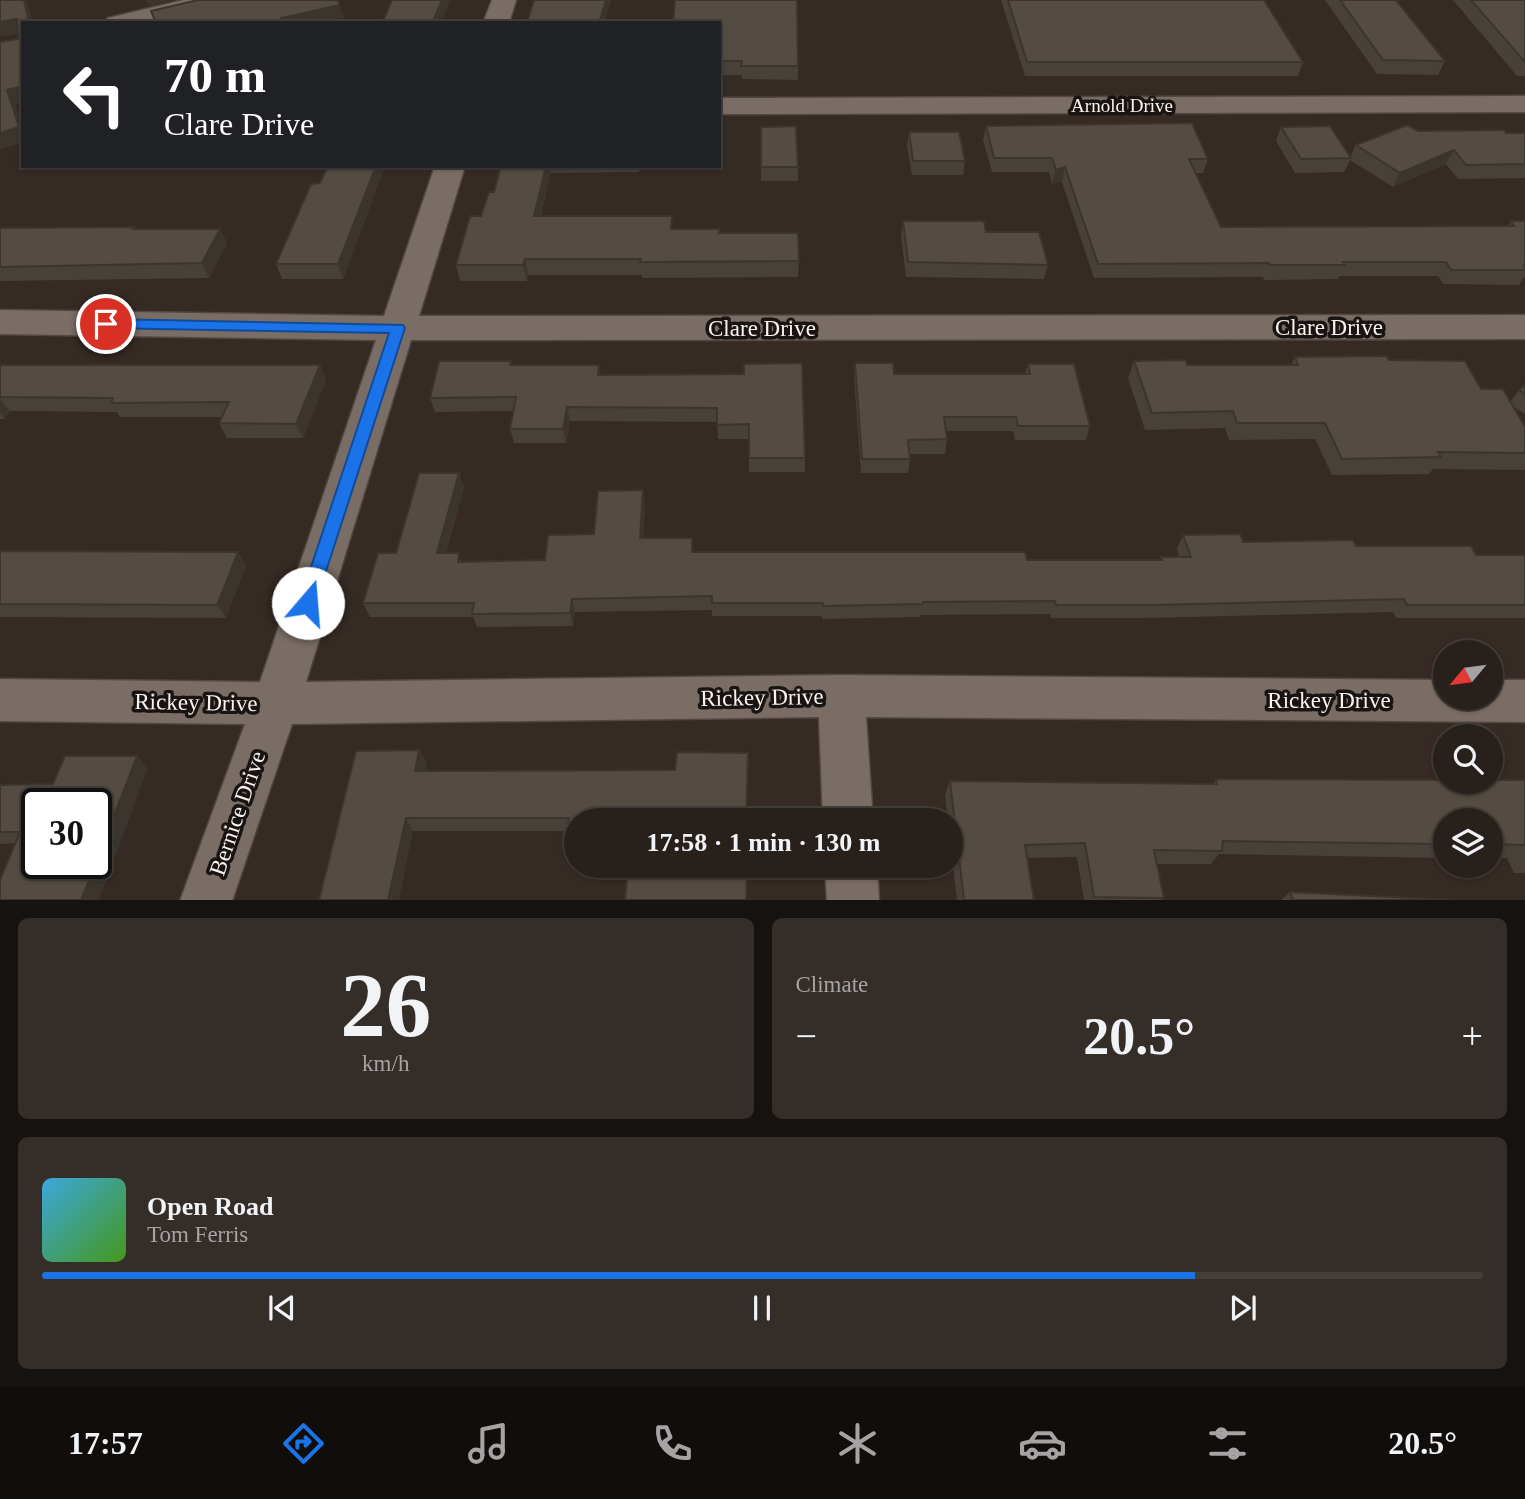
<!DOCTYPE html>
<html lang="en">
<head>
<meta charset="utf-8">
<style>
	body { margin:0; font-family:Georgia,serif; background:#342d28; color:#f1f3f6; height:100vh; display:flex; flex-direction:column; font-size:26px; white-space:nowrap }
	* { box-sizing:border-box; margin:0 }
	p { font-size:23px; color:#a5a3a3 }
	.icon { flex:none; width:38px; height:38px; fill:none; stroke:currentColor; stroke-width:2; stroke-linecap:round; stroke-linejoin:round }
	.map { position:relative; height:900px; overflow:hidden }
	.sheet { display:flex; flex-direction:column; gap:18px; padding:18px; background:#16120f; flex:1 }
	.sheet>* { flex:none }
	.top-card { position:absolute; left:21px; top:21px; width:700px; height:147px; border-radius:0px; box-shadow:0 2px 5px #0004,0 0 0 2px #443e3a; background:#202124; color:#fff; overflow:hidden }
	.needle { width:46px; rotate:241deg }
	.fabs { position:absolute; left:1433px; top:640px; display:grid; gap:14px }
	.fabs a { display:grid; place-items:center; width:70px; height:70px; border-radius:50%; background:#28201b; box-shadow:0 2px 5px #0004,0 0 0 2px #443e3a; font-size:35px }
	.speed { position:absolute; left:21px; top:788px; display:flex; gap:14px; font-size:35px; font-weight:700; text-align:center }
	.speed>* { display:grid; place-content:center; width:91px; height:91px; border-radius:50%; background:#28201b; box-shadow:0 2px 5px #0004,0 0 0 2px #443e3a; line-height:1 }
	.speed .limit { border:4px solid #111; border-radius:10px; background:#fff; color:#111 }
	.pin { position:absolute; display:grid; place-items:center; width:60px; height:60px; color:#fff; margin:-30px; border:4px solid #fff; border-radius:50%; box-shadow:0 2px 7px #0007 }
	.me { position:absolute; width:77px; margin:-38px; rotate:18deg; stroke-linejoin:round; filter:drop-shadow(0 0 5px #0008) }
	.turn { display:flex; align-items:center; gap:24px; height:147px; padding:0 28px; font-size:32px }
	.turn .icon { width:91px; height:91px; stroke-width:2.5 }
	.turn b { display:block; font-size:49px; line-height:60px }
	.big { font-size:52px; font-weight:700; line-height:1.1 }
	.sheet .widget { flex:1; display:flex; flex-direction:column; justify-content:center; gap:10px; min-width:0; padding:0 24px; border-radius:10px; background:#342d28 }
	.sheet .dial { align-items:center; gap:0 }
	.dial b { font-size:91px; line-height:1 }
	.song { display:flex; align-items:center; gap:21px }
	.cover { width:84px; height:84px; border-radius:10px; background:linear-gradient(135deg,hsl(200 70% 55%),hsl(100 70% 35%)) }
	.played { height:7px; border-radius:4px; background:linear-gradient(90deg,#1a73e8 80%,#443e3a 80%) }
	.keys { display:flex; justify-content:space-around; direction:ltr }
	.heat { display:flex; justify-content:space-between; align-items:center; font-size:38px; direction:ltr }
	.sheet .tiles { flex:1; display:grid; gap:18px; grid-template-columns:1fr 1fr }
	.widget:last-child { grid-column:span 2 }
	.trip { position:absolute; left:564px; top:808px; width:399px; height:70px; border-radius:35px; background:#28201b; box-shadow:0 2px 5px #0004,0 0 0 2px #443e3a; font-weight:700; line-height:70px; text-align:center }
	.tab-bar { display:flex; height:112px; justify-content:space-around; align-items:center; background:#100d0b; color:#a5a3a3 }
	.tab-bar .icon { width:49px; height:49px }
	.tab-bar .selected { color:#1a73e8 }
	.tab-bar b { font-size:32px; color:#f1f3f6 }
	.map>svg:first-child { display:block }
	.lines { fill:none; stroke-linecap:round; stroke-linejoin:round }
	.street-casing { stroke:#524843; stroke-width:3 }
	.street { fill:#7a6d65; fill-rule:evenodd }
	.wall { fill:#484139 }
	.shaded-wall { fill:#3b352e }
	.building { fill:#544c42; stroke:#3b352e; stroke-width:2 }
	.route { fill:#1a73e8; stroke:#114b97; stroke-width:2 }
	.labels { text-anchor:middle; stroke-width:7; stroke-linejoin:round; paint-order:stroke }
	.far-street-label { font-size:19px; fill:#f9f2ed; stroke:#191411 }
	.street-label { font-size:23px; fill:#f9f2ed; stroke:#191411 }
</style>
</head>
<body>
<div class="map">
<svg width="1525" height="901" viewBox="0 0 1525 901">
	<rect width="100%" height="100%" fill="#352a24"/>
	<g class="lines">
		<defs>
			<g id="street">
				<polygon points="184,0 229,0 226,5 151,23 104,23 108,18"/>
				<polygon points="492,0 516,0 509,23 483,23"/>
				<polygon points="1525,96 1525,112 719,114 719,98"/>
				<polygon points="435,166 465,166 419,316 1525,315 1525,339 411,340 306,682 841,675 1446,680 1446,698 1491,698 1491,680 1525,680 1525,722 866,717 873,821 823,821 819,717 292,724 232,901 180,901 245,724 0,721 0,679 260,682 376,340 0,334 0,310 384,316"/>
				<polygon points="825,866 877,866 879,901 827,901"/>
			</g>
		</defs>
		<use href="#street" class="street-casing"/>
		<use href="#street" class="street"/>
	</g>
	<g class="wall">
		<polygon points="1001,0 1264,0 1303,62 1298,76 1025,76"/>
		<polygon points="1325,0 1396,0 1445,61 1438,75 1377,74"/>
		<polygon points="1453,0 1525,0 1525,76 1517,76"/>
		<polygon points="719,23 798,66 798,80 742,79 742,75 719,75"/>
		<polygon points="986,126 1208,159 1203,173 1196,173 1221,227 1508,226 1511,221 1525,221 1525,278 1523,278 1519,285 1443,284 1438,276 1339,276 1338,279 1264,280 1263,277 1094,278 1062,182 1052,184 1049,172 992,172 983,140"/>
		<polygon points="761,127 798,167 798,181 761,181"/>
		<polygon points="1281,127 1350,157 1356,145 1418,131 1525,133 1525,178 1458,179 1446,164 1393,187 1350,160 1344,172 1295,173 1276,141"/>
		<polygon points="909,132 965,161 963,175 912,175 907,146"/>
		<polygon points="328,166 385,166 343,279 282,279 276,264 320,183"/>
		<polygon points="501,166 640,166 639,172 550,173 541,216 720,233 799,261 798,277 642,278 642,275 528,275 527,281 460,281 456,265 494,192"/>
		<polygon points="903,221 986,232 1048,265 1044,279 906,277 901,236"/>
		<polygon points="0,228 220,229 227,243 209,278 0,281"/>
		<polygon points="1295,357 1389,360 1481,389 1510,402 1519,390 1525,385 1525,414 1513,407 1525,427 1525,470 1433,469 1429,474 1332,475 1315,439 1229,440 1225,428 1145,430 1128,378 1134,361 1187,365 1291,365"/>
		<polygon points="511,361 512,365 599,365 600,375 744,374 805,458 805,472 749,472 749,439 718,439 717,422 570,421 566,443 514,443 510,429 513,411 435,412 430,398"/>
		<polygon points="855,363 894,374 1025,374 1028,364 1090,426 1086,440 1015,440 1013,431 946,431 947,439 945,454 910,454 910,459 908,473 861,473 854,377"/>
		<polygon points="0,365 320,365 326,380 303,438 227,438 219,423 222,417 120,417 117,412 10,411 5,419 0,419"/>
		<polygon points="459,473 464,487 446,553 462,561 545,560 594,534 645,504 643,538 693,552 1027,560 1160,560 1161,557 1179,557 1177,548 1183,535 1243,542 1356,546 1476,555 1525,555 1525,618 1396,618 1393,612 1146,618 1051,618 1050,614 921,615 920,617 822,619 822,616 712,616 712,610 575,612 573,626 477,627 473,617 370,617 363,603 396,553"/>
		<polygon points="0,551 246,565 226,618 0,617"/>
		<polygon points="419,750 427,764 425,771 675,770 748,753 749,767 576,821 576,834 572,834 571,831 413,831 319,900"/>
		<polygon points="137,756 148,768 16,843 0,844 0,785 53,784"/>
		<polygon points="1216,779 1525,780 1525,873 1514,873 1507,858 1491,858 1491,821 1446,821 1446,858 1219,854 1211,864 1157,864 1164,898 1162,900 1084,900 1077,857 1028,858 1034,900 957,900 950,840 950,821 948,821 945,795 950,781 1213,784"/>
		<polygon points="1290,892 1453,900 1281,900"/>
	</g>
	<g class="shaded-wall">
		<polygon points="24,0 26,0 28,4 33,23 29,23"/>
		<polygon points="146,0 173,0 149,6"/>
		<polygon points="442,0 451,0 441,23 432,23"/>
		<polygon points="606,0 611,0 605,23 599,23"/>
		<polygon points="340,5 344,18 322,23 279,23 281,18"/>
		<polygon points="17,19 23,33 0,37 0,22"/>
		<polygon points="23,86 23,102 15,104 23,127 23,143 0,149 0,133 7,90"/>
		<polygon points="1454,150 1446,164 1393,187 1400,173"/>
		<polygon points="376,166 385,166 343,279 338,264"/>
		<polygon points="546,166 549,166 550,173 537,232 534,216"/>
		<polygon points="1065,167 1062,182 1052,184 1056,170"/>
		<polygon points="220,229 227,243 209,278 202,263"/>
		<polygon points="525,259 528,275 527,281 523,265"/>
		<polygon points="320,365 326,380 303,438 296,424"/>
		<polygon points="0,399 10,411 5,419 0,413"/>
		<polygon points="567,407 570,421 566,443 563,429"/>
		<polygon points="459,473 464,487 442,566 437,553"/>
		<polygon points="643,490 645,504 642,552 640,538"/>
		<polygon points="238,552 246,565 226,618 217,605"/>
		<polygon points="572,599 575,612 573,626 570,613"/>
		<polygon points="419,750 427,764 423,784 415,771"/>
		<polygon points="748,753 747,821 746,821"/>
		<polygon points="137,756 148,768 99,900 81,900"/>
		<polygon points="406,818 413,831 399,900 388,900"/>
	</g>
	<g class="building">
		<polygon points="0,0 24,0 29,23 23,23 23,86 7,90 19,127 0,133 0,42 18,39 17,19 0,22"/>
		<polygon points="198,0 337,0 340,5 281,18 279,23 156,23 151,11"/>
		<polygon points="392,0 442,0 432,23 382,23"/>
		<polygon points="534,0 606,0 599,23 527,23"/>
		<polygon points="675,0 797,0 798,66 741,66 742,61 719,61 719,23 673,23"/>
		<polygon points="1008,0 1264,0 1303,62 1027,62"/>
		<polygon points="1340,0 1396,0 1445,61 1383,60"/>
		<polygon points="1471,0 1525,0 1525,62"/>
		<polygon points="1192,123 1208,159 1189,159 1221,227 1514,226 1511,221 1525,221 1525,264 1524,264 1525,270 1451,270 1446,262 1343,262 1345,265 1270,265 1269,263 1098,264 1065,167 1056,170 1052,158 994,158 986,126"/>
		<polygon points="1407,125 1418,131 1504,130 1506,133 1525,133 1525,164 1466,165 1454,150 1400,173 1356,145"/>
		<polygon points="796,126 798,167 761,167 761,127"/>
		<polygon points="1330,126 1351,158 1301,159 1281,127"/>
		<polygon points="909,132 959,132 965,161 913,161"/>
		<polygon points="328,166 376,166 338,264 276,264 311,184 320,183"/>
		<polygon points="501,166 546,166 534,216 672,216 671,229 720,229 719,233 798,233 799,261 640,262 641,259 525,259 523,265 456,265 470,216 481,216 489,192 494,192"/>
		<polygon points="903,221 984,221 986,232 1039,232 1048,265 908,262"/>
		<polygon points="135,227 133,229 220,229 202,263 0,267 0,228"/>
		<polygon points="1386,356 1389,360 1465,361 1481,389 1503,389 1525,427 1525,453 1438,452 1441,457 1342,459 1325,423 1237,423 1233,411 1152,413 1134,361 1186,360 1187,365 1298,365 1295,357"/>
		<polygon points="439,361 511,361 510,365 599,365 598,375 744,374 744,364 802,363 805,458 749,458 749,424 717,425 717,408 567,407 563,429 510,429 516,397 430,398"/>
		<polygon points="855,363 893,363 894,374 1030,374 1028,364 1074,364 1090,426 1018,426 1016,417 944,417 947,439 908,440 910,459 862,459"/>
		<polygon points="0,365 320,365 296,424 219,423 229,402 111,403 113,398 0,397"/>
		<polygon points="1525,385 1525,394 1519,390"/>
		<polygon points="419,473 459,473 437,553 459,553 458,562 545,560 548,535 594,534 598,491 643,490 640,538 692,538 692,552 1025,552 1027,560 1162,560 1161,557 1191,557 1183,535 1240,534 1243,542 1353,540 1356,546 1471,546 1476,555 1525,555 1525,605 1407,605 1404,599 1152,605 1056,605 1055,601 923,602 923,604 823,606 823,603 712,603 712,596 572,599 570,613 472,614 474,603 363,603 378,553 396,553"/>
		<polygon points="0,551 238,552 217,605 0,604"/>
		<polygon points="419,750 415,771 675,770 677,752 748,753 746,821 568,822 569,818 406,818 388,900 319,900 356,751"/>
		<polygon points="65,756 137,756 96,862 96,803 37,803 37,863 96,863 81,900 0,900 0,880 20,832 0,832 0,785 53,784"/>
		<polygon points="1216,779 1446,780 1446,782 1491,782 1491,780 1525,780 1525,845 1491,844 1491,821 1446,821 1446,844 1223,841 1222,851 1154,850 1164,898 1094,897 1085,843 1025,845 1034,900 964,900 950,781 1217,784"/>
		<polygon points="628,866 744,866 744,870 747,870 746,900 625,900"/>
		<polygon points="1290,892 1453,900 1293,900"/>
	</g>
	<polygon class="route" points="106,319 403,325 405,328 314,608 308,611 302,608 299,603 389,333 101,328 101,321"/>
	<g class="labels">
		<g class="far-street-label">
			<text x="1122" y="112">Arnold Drive</text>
		</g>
		<g class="street-label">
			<text x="1329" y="335">Clare Drive</text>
			<text x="762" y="336">Clare Drive</text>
			<text transform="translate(762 697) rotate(-1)" y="8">Rickey Drive</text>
			<text x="1329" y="708">Rickey Drive</text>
			<text transform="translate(196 702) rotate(1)" y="8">Rickey Drive</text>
			<text transform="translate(237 813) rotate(-71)" y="8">Bernice Drive</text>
		</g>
	</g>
</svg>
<div class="fabs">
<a><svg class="needle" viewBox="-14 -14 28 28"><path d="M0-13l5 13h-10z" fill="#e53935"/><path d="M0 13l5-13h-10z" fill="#a5a3a3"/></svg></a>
<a><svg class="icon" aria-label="search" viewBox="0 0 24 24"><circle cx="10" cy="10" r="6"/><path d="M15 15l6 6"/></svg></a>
<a><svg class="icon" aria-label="layers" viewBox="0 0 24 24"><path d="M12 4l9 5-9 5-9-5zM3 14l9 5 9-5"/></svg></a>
</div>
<div class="speed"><div class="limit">30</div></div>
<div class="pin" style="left:106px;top:324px;background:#d93025"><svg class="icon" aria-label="arrive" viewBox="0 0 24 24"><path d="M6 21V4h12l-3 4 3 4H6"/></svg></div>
<svg class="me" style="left:308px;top:603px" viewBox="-20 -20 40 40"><circle r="19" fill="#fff"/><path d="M0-13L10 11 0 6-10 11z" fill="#1a73e8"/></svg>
<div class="trip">17:58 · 1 min · 130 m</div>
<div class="top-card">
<div class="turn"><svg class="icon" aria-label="left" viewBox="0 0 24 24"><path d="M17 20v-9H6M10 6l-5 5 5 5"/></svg><div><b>70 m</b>Clare Drive</div></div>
</div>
</div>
<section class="sheet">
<div class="tiles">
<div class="widget dial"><b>26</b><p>km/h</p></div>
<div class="widget"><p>Climate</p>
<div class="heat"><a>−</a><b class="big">20.5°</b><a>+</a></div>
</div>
<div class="widget">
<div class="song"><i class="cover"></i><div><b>Open Road</b><p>Tom Ferris</p></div></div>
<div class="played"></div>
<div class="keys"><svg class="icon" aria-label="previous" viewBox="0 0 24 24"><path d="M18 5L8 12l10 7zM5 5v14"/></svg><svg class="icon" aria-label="pause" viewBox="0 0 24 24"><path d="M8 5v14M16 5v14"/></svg><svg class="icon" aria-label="next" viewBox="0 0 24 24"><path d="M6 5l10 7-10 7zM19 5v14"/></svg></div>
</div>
</div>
</section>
<nav class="tab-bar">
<b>17:57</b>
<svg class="icon selected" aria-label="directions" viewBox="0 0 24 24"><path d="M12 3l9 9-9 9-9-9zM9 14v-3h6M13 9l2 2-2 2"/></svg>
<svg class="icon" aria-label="music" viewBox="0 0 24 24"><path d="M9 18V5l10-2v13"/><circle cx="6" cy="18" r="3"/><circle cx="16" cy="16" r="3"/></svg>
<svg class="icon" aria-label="phone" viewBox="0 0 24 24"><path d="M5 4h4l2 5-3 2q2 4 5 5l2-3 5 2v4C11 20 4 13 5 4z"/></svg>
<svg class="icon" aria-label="climate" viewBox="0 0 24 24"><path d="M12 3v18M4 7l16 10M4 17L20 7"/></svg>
<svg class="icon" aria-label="car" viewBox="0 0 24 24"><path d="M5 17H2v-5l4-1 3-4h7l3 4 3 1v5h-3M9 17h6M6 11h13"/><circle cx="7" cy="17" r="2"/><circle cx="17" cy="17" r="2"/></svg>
<svg class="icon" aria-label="filters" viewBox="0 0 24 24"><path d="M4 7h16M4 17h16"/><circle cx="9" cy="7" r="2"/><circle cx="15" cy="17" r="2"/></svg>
<b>20.5°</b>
</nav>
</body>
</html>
